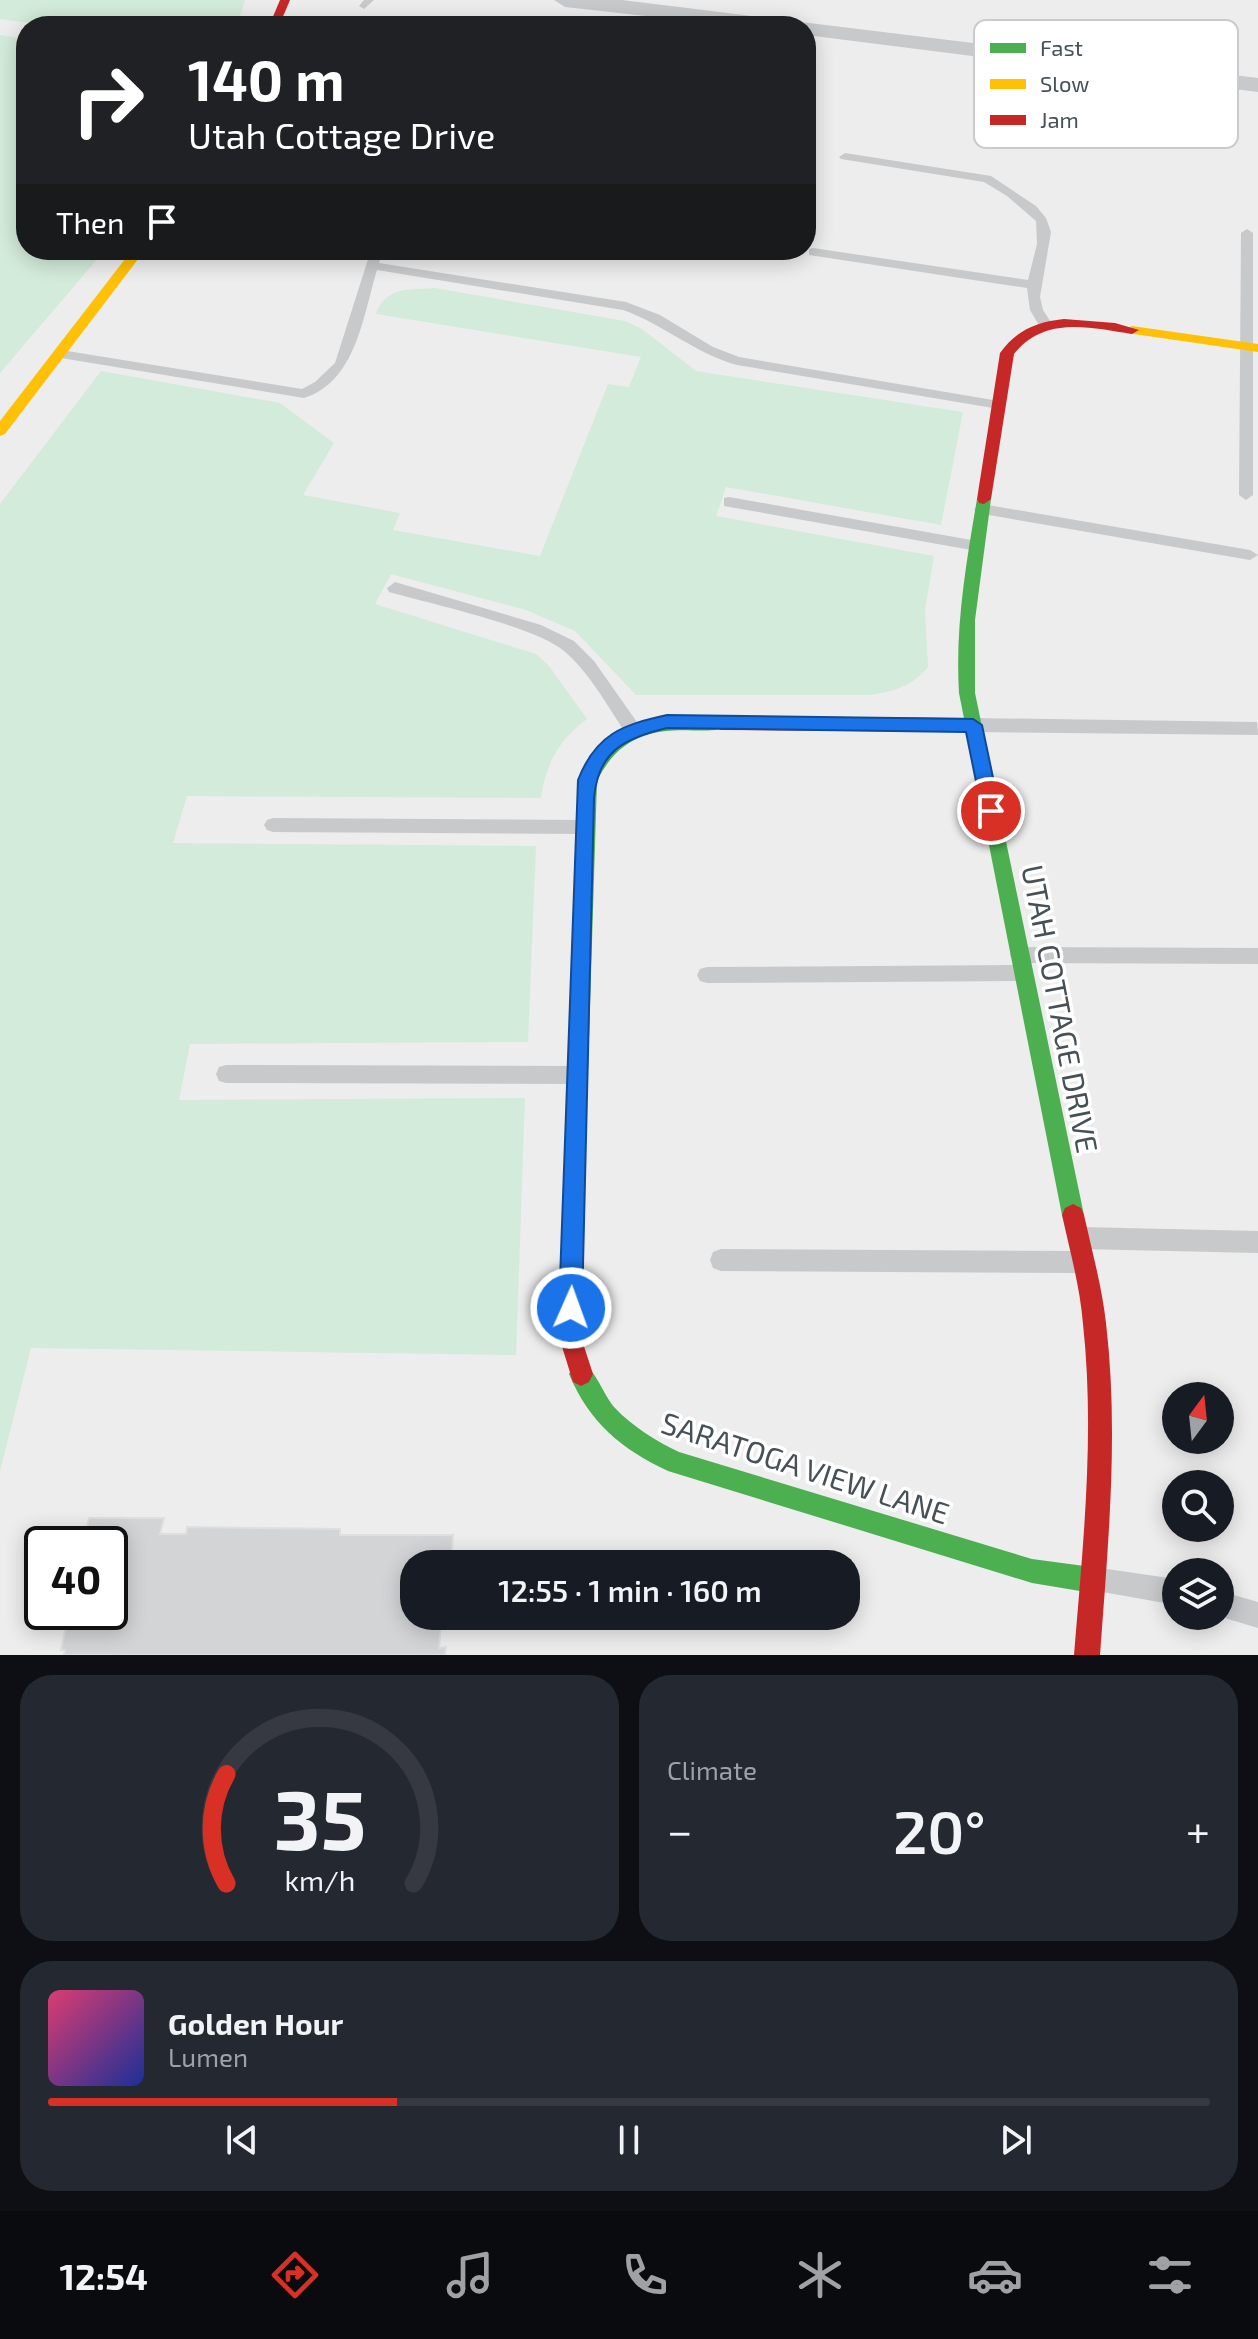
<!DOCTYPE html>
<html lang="en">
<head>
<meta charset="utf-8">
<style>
	body { margin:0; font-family:"Exo 2",sans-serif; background:#242831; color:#f1f3f6; height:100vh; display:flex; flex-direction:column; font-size:30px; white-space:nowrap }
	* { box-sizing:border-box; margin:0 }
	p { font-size:26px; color:#9ea1a6 }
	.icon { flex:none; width:44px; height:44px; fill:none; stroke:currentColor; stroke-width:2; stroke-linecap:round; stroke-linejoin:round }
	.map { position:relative; height:1655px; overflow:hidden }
	.drawer { display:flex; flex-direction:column; gap:20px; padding:20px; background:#0d0f14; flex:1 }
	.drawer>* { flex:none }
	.hud { position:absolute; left:16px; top:16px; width:800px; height:244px; border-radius:32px; box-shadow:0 4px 20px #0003; background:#202124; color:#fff; overflow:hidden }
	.needle { width:52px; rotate:15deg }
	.tools { position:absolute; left:1162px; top:1382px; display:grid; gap:16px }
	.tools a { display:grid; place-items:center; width:72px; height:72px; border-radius:50%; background:#171b24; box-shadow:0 4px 20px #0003; font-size:40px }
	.speed { position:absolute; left:24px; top:1526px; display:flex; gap:16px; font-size:40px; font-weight:700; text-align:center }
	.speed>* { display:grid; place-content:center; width:104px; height:104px; border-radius:50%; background:#171b24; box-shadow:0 4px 20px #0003; line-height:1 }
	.speed .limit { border:4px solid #111; border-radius:12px; background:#fff; color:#111 }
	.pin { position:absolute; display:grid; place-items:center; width:68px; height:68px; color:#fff; margin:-34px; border:4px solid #fff; border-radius:50%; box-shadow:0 2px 8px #0007 }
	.me { position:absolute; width:88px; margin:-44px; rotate:2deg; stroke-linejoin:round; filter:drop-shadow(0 0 6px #0008) }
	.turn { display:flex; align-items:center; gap:28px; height:168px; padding:0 40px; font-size:36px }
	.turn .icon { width:104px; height:104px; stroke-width:2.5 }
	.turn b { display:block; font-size:56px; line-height:68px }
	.then { display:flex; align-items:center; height:76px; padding:0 40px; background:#0003; gap:16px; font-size:30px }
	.big { font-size:60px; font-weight:600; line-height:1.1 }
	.drawer .widget { flex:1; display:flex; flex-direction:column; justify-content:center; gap:12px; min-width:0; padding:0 28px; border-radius:32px; background:#242831 }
	.drawer .dial { align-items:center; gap:0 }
	.dial svg { height:208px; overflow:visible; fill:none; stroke:#363941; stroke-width:7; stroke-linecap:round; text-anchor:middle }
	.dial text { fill:#f1f3f6; stroke:none }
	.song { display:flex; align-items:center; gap:24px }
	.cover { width:96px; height:96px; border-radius:12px; background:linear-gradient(135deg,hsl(340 70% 55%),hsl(230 70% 35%)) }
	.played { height:8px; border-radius:4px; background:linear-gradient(90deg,#d93025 30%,#363941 30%) }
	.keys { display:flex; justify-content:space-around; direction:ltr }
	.heat { display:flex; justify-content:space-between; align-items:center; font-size:44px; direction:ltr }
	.drawer .tiles { flex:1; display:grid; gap:20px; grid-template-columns:1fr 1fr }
	.widget:last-child { grid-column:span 2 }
	.trip { position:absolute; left:400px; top:1550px; width:460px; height:80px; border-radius:32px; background:#171b24; box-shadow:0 4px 20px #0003; font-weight:600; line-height:80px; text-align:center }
	.menu { display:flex; height:128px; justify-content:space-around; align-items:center; background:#090b0e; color:#9ea1a6 }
	.menu .icon { width:56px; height:56px }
	.menu .selected { color:#d93025 }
	.menu b { font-size:36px; color:#f1f3f6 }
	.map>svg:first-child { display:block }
	.green { fill:#d3ebda }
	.building { fill:#d3d4d6; stroke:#dedfe0; stroke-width:2 }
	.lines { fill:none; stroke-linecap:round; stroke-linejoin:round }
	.lane { fill:#c7c9cb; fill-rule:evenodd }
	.street { fill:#c7c9cb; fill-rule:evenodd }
	.fast { fill:#4caf50; fill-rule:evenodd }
	.slow { fill:#ffc107; fill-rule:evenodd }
	.jam { fill:#c62828; fill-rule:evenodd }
	.route { fill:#1a73e8; stroke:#114b97; stroke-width:2 }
	.labels { text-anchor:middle; stroke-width:7; stroke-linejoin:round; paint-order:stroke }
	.street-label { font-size:30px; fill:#465057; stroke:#fff }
	.key { fill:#fff; stroke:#c8cacd; stroke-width:2 }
	.key-label { font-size:22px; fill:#465057 }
</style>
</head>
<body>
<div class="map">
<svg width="1258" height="1655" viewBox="0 0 1258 1655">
	<rect width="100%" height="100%" fill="#ededed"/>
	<g class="green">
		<polygon points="0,0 245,0 237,26 53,26 0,19"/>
		<polygon points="0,35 26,39 26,250 105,250 0,373"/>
		<path d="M 435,288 L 625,321 L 642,329 L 696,371 L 963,412 L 941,525 L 726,487 L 716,516 L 934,556 L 925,610 L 928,667 C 911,687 895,691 870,695 L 636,695 L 575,631 L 526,610 L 391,574 L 375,604 L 536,654 L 549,666 L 587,719 C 559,740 546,763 541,798 L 187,796 L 173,843 L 536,846 L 528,1042 L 190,1044 L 179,1100 L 525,1098 L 516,1355 L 31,1348 L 0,1471 L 0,504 L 101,371 L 280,403 L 334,443 L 303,495 L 400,513 L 393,530 L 540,556 L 608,384 L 629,387 L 641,357 L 376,314 C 386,286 409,290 435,288 Z"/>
	</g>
	<polygon class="building" points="89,1518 164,1518 160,1534 186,1534 187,1527 340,1529 340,1535 453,1535 451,1564 414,1564 414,1616 448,1616 447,1625 441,1624 439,1648 446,1647 445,1655 64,1655 65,1650 61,1650 69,1612 110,1612 110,1544 83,1544"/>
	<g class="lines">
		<g class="lane">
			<polygon points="364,0 374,0 364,9 359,6"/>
			<polygon points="845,153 991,176 1036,206 1046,218 1051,232 1040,297 1043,310 1052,324 1050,327 1040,327 1030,310 1027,288 809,255 809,249 813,248 1028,280 1037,244 1036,221 1007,196 984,182 841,159 839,157"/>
			<polygon points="1247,229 1253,233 1253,495 1246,500 1239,495 1241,233"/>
			<path d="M 371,250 L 383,250 L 379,263 L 626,302 L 660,315 L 713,347 L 739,357 L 999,401 L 1006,405 L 999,409 L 737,365 C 696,354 663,324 623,310 L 377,270 C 363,316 356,382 304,398 L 61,358 L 54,354 L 61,350 L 302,389 L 315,382 L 335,363 Z"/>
			<polygon points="729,497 977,541 985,546 977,551 724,506 724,498"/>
			<polygon points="982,504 1250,550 1258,555 1250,560 977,513 974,509"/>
			<path d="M 395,582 L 541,625 L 574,641 L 594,661 L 639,725 L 642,730 L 639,735 L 627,735 C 608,707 590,673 564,651 C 534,626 431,604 389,592 L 387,588 Z"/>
			<polygon points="973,718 1257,722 1258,735 973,732 964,725"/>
			<polygon points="273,818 584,820 590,822 593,827 590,832 584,834 273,832 267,830 264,825 267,820"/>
			<polygon points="1020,947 1258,948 1258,964 1020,963 1013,961 1010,955 1013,949"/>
			<polygon points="1023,965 1030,967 1033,973 1030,979 1023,981 707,983 700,981 697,975 700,969 707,967"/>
			<polygon points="226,1065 575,1066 582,1068 585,1075 582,1082 575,1084 226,1083 219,1081 216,1074 219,1067"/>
			<polygon points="1080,1227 1258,1231 1258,1253 1080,1249 1072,1246 1069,1238 1072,1230"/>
			<polygon points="721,1249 1079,1251 1087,1254 1090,1262 1087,1270 1079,1273 721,1271 713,1268 710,1260 713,1252"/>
			<polygon points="1100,1568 1176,1579 1176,1605 1091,1590 1087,1581 1091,1572"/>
			<polygon points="1220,1591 1258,1602 1258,1628 1218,1616"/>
		</g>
		<polygon class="street" points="554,0 622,0 1258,78 1258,92 806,35 806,26 735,26 565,7"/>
		<g class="fast">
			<path d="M 984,494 L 991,499 L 975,620 L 975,693 L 1084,1215 L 1081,1222 L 1073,1226 L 1065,1222 L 1062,1215 L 959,693 C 955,627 966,564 977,499 Z"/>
			<path d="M 699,716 L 720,716 L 729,723 C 712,746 636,701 597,781 L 586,1134 L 583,1141 L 576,1144 L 569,1141 L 566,1134 L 579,781 C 608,723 638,717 699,716 Z"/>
			<path d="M 581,1362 C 596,1369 603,1395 615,1408 C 633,1427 656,1441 679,1452 L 1032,1559 L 1092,1567 L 1101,1571 L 1105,1580 L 1101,1589 L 1092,1593 L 1032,1583 L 668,1471 C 621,1449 589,1422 569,1374 L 573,1366 Z"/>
		</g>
		<g class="slow">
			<polygon points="132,250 145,250 5,434 0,436 0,421"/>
			<polygon points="1132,326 1258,344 1258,352 1127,333 1125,330"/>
		</g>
		<g class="jam">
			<polygon points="280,0 290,0 279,26 269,26"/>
			<path d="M 1064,319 L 1115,323 L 1139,330 L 1132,334 C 1089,327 1044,316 1014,354 L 991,499 L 984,504 L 979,503 L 977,499 L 1000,353 C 1017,330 1036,322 1064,319 Z"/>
			<polygon points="720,716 973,718 982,725 973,732 720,730 711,723"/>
			<polygon points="576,1124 583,1127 586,1134 581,1337 593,1374 589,1382 581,1386 573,1382 559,1337 566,1134 569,1127"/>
			<path d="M 1073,1204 L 1081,1208 L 1084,1215 C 1092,1251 1102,1287 1106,1323 C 1119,1434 1108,1545 1100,1655 L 1074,1655 C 1083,1545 1095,1434 1083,1324 C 1080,1287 1070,1251 1062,1215 L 1065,1208 Z"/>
		</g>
	</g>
	<path class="route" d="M 667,715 L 973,719 L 982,725 L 1000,811 L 991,819 L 982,811 L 966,732 L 667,728 C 625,738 598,751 594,798 L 582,1308 L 579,1316 L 571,1319 L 563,1316 L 559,1308 L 578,780 C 596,734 622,725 667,715 Z"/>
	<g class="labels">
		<g class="street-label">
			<text transform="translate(1059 1009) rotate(79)" y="10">UTAH COTTAGE DRIVE</text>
			<text transform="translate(805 1469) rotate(18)" y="10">SARATOGA VIEW LANE</text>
		</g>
	</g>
	<rect x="974" y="20" width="264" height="128" rx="12" class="key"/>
	<rect x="990" y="43" width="36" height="10" fill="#4caf50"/>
	<rect x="990" y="79" width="36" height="10" fill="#ffc107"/>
	<rect x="990" y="115" width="36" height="10" fill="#c62828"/>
	<g class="key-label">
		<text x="1040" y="56">Fast</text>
		<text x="1040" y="92">Slow</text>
		<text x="1040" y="128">Jam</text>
	</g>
</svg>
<div class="tools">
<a><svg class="needle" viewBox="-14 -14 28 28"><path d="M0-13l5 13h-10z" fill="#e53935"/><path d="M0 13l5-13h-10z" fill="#9ea1a6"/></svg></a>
<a><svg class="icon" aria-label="search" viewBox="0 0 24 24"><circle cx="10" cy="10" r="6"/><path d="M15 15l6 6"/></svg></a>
<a><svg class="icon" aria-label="layers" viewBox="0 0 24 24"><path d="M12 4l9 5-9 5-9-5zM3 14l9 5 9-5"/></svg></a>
</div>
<div class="speed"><div class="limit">40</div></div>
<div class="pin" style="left:991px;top:811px;background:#d93025"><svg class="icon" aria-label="arrive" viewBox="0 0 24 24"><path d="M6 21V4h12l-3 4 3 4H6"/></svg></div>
<svg class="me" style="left:571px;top:1308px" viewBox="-20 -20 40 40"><circle r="17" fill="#1a73e8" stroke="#fff" stroke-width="3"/><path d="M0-11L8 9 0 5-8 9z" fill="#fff"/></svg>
<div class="trip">12:55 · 1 min · 160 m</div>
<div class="hud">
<div class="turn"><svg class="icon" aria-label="right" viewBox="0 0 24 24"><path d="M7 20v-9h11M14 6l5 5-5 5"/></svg><div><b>140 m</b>Utah Cottage Drive</div></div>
<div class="then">Then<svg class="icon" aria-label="arrive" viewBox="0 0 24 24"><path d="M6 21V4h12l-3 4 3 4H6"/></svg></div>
</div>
</div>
<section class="drawer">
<div class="tiles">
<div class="widget dial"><svg viewBox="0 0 100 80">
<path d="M14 69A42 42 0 1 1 86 69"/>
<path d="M14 69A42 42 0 0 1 14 27" stroke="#d93025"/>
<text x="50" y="56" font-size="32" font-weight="700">35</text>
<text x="50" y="72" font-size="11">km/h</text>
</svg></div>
<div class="widget"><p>Climate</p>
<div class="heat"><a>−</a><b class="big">20°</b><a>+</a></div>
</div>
<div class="widget">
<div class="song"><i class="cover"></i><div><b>Golden Hour</b><p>Lumen</p></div></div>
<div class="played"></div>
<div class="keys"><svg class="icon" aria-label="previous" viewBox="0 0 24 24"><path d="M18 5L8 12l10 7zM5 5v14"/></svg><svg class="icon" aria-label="pause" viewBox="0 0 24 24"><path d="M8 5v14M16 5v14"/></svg><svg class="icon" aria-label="next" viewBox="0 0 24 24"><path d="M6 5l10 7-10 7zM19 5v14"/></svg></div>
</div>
</div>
</section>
<nav class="menu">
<b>12:54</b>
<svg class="icon selected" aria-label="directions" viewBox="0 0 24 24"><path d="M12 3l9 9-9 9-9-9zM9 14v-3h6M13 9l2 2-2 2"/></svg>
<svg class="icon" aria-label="music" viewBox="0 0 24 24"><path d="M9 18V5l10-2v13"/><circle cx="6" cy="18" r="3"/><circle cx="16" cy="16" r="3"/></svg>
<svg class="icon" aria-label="phone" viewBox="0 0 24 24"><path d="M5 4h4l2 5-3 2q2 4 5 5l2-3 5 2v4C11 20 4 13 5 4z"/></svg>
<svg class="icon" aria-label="climate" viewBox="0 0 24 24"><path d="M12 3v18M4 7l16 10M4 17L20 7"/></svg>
<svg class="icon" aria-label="car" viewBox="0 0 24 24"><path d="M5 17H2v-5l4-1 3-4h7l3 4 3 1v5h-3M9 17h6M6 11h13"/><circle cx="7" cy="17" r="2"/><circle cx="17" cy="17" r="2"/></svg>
<svg class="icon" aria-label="filters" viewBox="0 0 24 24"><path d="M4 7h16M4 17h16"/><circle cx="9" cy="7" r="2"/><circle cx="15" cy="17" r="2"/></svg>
</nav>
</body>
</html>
